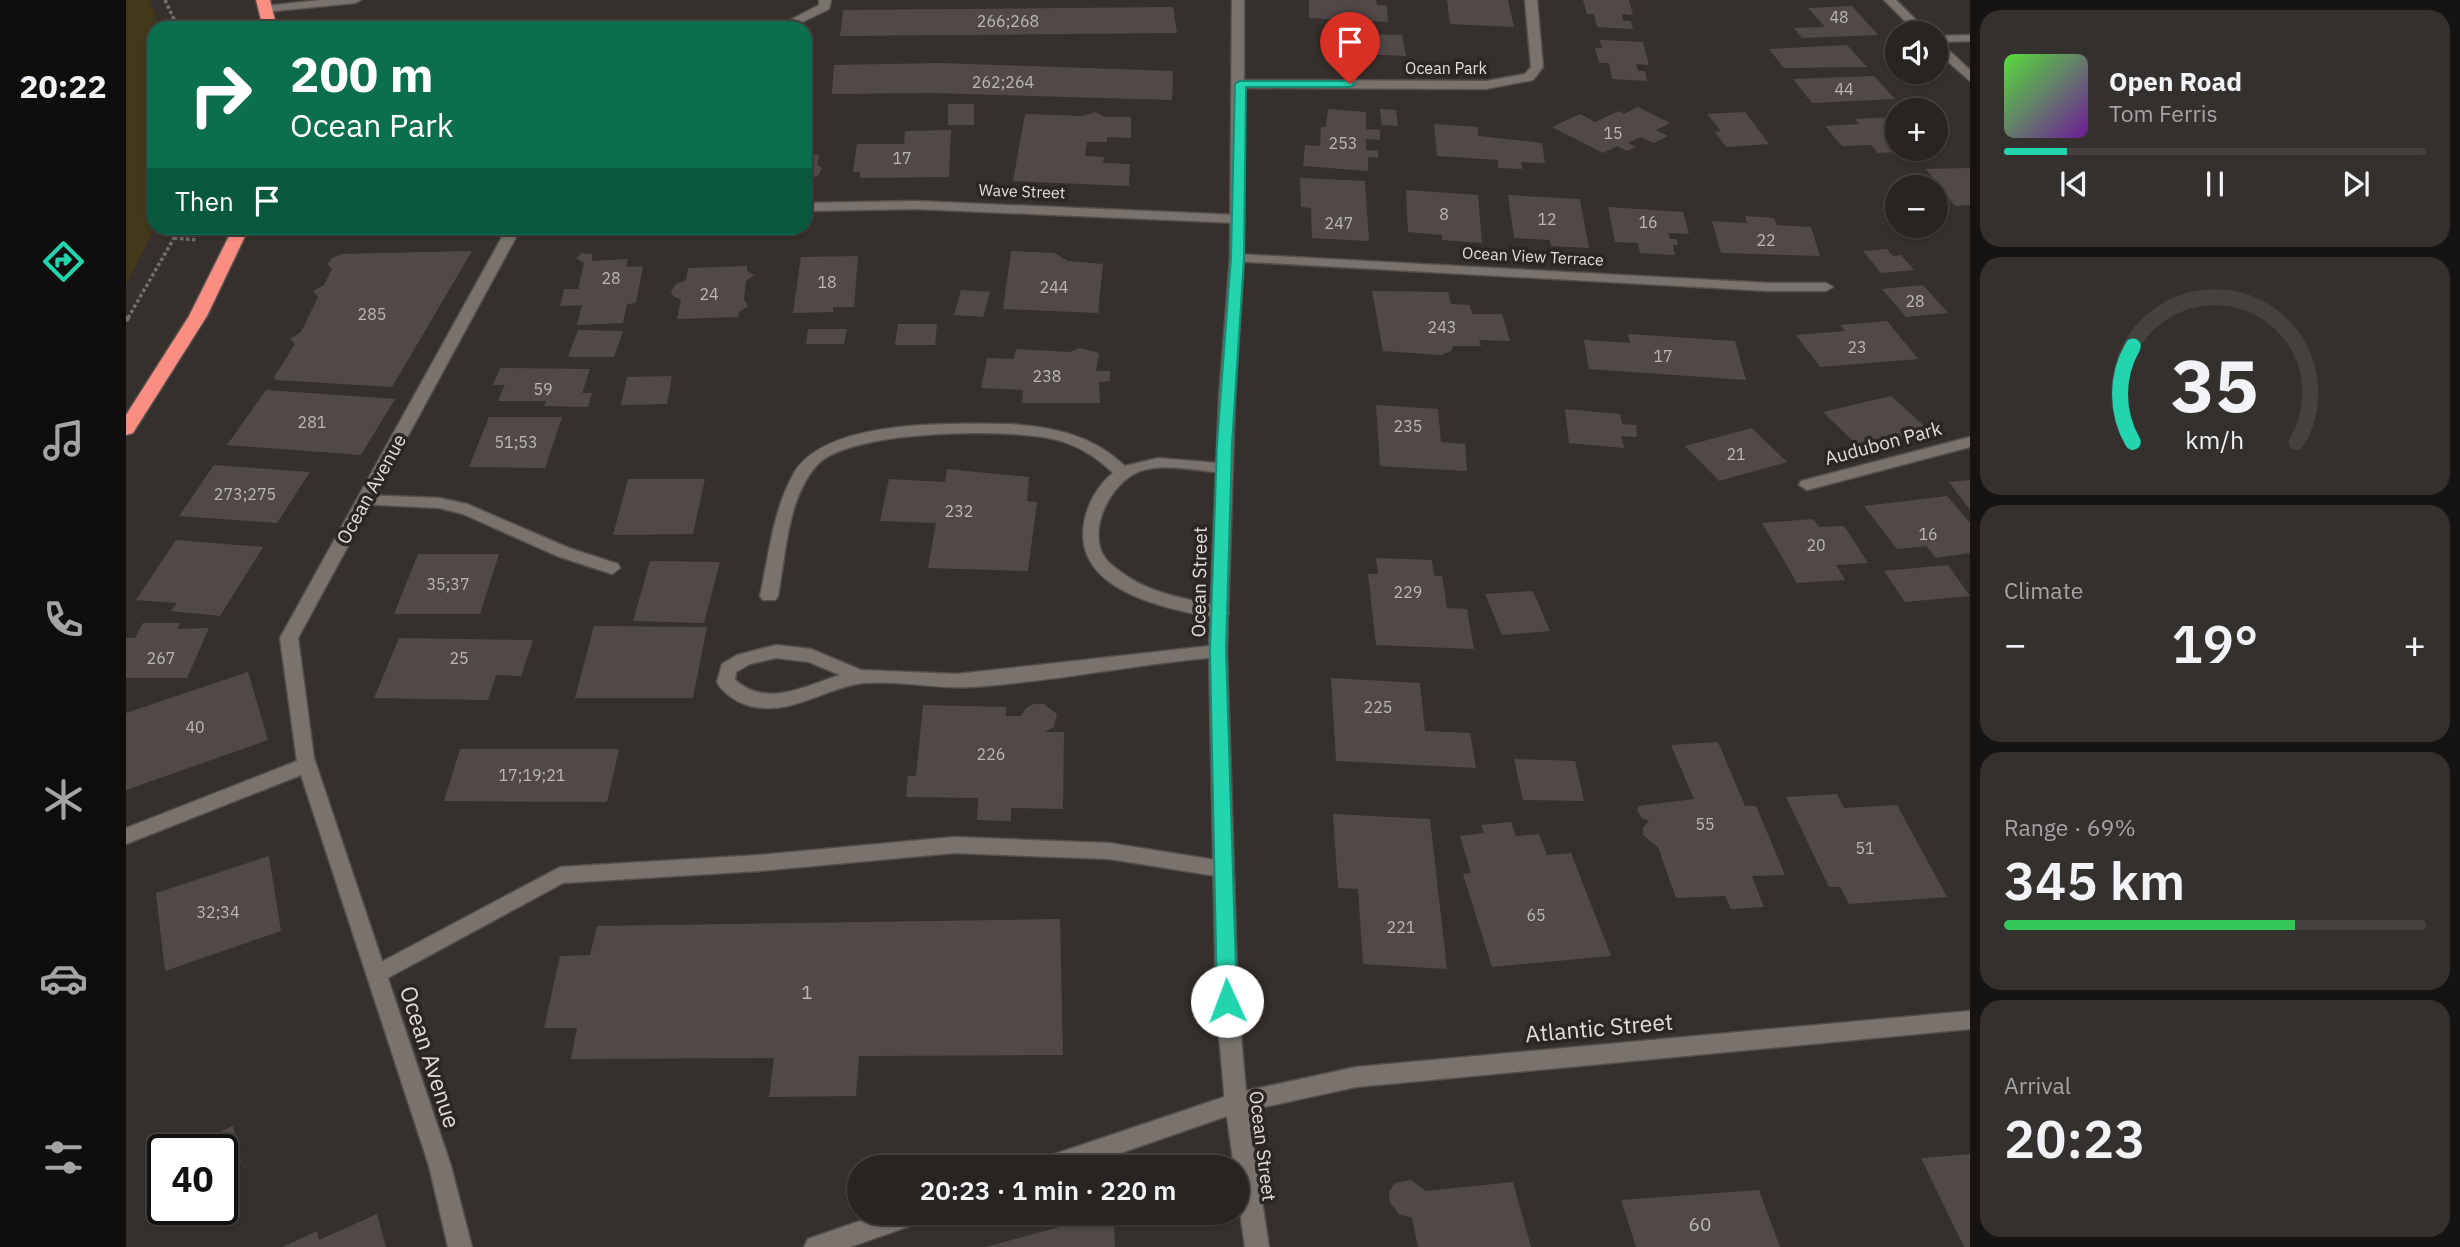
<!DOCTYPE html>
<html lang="en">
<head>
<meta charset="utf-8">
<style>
	body { margin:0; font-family:"IBM Plex Sans",sans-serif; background:#34302e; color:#f1f3f6; height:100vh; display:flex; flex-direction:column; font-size:26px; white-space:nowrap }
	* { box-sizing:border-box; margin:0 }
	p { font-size:23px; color:#a5a4a5 }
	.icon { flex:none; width:38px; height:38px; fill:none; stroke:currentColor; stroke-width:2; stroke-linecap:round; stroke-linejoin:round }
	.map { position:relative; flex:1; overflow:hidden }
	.drawer { display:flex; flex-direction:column; gap:10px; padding:10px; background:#161412; width:490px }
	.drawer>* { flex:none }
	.hud { position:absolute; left:21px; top:21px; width:665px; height:214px; border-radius:21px; box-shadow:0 2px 5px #0004,0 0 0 2px #44413f; background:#0b6e4f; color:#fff; overflow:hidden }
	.tools { position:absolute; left:1759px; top:21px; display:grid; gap:14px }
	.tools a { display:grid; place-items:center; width:63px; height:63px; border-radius:50%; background:#282421; box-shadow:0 2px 5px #0004,0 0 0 2px #44413f; font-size:35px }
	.speed { position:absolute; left:21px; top:1134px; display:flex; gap:14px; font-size:35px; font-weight:700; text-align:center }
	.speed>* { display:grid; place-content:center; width:91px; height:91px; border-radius:50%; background:#282421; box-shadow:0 2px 5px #0004,0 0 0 2px #44413f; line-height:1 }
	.speed .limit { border:4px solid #111; border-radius:10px; background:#fff; color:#111 }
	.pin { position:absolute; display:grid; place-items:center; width:60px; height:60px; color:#fff; margin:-72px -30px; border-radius:50% 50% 50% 0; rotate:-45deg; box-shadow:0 0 7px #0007 }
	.pin .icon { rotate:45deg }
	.me { position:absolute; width:77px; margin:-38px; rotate:358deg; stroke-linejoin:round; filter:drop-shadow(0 0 5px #0008) }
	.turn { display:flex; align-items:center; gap:24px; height:147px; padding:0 28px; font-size:32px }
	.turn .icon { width:91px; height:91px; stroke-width:2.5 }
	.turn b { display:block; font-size:49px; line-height:60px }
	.then { display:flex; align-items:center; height:66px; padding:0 28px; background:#0003; gap:14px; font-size:26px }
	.big { font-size:52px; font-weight:600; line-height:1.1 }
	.drawer .card { flex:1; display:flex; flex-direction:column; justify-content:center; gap:10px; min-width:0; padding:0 24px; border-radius:21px; background:#34302e }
	.drawer .dial { align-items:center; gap:0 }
	.dial svg { height:182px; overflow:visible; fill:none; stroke:#44413f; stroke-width:7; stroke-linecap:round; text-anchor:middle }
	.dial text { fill:#f1f3f6; stroke:none }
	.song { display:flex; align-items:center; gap:21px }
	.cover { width:84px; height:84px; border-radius:10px; background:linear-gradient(135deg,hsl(110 70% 55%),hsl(280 70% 35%)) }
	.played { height:7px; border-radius:4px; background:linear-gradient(90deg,#23d5af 15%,#44413f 15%) }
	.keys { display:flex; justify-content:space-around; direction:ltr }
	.heat { display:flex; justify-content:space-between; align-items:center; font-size:38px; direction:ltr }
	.charge { height:10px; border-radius:5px; background:linear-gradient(90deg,#34c759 69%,#44413f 0) }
	.trip { position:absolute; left:721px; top:1155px; width:402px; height:70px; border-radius:35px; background:#282421; box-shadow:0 2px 5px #0004,0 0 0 2px #44413f; font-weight:600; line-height:70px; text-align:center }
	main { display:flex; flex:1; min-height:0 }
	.dock { display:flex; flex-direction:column; width:126px; justify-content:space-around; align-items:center; background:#100e0d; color:#a5a4a5 }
	.dock .icon { width:49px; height:49px }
	.dock .on { color:#23d5af }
	.dock b { font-size:32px; color:#f1f3f6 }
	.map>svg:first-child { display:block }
	.sand { fill:#413919 }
	.building { fill:#514947 }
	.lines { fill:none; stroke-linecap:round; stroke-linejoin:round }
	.lane-casing { stroke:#554f4b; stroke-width:3 }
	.street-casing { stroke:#554f4b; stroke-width:3 }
	.secondary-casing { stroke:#554f4b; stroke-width:3 }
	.highway-casing { stroke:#554f4b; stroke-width:3 }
	.path-far1 { stroke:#746f6b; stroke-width:3.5; stroke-dasharray:3.5 2.5; stroke-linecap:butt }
	.path { stroke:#746f6b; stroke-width:4.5; stroke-dasharray:5 3.5; stroke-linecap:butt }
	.lane { fill:#79726d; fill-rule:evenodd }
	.street { fill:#79726d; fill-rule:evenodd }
	.secondary { fill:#79726d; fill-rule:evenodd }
	.highway { fill:#fc8d82; fill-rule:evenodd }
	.route { fill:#23d5af; stroke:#178a72; stroke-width:2 }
	.labels { text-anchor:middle; stroke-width:7; stroke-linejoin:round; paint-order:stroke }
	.number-label { font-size:16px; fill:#bdb8b5 }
	.far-street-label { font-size:16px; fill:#e1ddda; stroke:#2c2622 }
	.street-label { font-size:19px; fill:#e1ddda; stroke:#2c2622 }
	.near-number-label { font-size:19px; fill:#bdb8b5 }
	.near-street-label { font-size:23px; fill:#e1ddda; stroke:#2c2622 }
</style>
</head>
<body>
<main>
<nav class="dock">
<b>20:22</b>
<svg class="icon on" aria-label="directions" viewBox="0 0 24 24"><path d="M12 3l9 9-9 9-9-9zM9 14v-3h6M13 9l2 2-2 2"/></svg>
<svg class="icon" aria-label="music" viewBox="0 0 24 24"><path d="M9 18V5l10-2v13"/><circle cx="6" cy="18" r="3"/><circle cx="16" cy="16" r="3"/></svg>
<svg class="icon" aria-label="phone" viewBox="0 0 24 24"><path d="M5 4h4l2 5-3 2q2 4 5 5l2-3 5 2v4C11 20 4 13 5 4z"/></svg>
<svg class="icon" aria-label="climate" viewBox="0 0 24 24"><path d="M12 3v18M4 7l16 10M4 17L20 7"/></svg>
<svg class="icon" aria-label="car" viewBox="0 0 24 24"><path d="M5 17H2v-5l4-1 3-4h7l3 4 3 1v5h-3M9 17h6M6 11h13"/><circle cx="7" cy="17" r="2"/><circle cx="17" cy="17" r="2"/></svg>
<svg class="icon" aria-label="filters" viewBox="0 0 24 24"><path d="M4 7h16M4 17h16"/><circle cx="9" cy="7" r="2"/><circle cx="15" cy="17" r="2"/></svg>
</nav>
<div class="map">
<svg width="1844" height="1247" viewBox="0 0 1844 1247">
	<rect width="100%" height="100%" fill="#36302c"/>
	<polygon class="sand" points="0,0 24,0 34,28 28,28 29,228 0,285"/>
	<g class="building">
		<polygon points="1183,0 1250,0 1251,5 1261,6 1262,22 1183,18"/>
		<polygon points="1321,0 1382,0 1388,27 1324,24"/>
		<polygon points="1457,0 1503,0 1507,15 1496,14 1497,21 1505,21 1507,29 1471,27 1468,14 1461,14"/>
		<polygon points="1726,6 1752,35 1676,38 1668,28 1699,27 1682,8"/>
		<polygon points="1047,7 1051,33 714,36 717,10"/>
		<polygon points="1200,28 1208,31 1244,30 1244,34 1276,35 1280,56 1230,54 1229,50 1200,49 1199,34 1195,31"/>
		<polygon points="1474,40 1517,42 1523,65 1510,64 1512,71 1519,71 1521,81 1486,79 1483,63 1473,63 1469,48 1476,48"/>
		<polygon points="1721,45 1741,67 1658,68 1643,49"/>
		<polygon points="814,63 1047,71 1046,100 806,93 706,94 708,65"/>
		<polygon points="1748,76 1769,99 1686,103 1667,79"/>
		<rect x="822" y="104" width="26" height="21"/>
		<polygon points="1512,107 1544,123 1530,130 1542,136 1528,143 1514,137 1502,143 1510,147 1501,151 1491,146 1477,153 1426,127 1454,114 1469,122 1493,111 1498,114"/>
		<polygon points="1202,109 1240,112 1240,129 1254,130 1254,140 1240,139 1240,150 1252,151 1252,158 1242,157 1242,171 1177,166 1179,145 1194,146 1195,127 1200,127"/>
		<polygon points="1254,109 1270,110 1272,126 1256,125"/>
		<polygon points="969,112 979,117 1005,117 1005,138 981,137 981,142 961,142 959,156 978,157 977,163 1004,164 1003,186 887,181 899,114 957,116"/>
		<polygon points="1619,112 1643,144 1600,147 1589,132 1595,131 1581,114"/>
		<polygon points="1771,117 1771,149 1788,151 1752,153 1745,145 1716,146 1699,126 1733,124 1729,119"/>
		<polygon points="1308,124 1352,127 1352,136 1416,143 1419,163 1395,162 1396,169 1372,168 1372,160 1311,156"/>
		<polygon points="825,130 823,177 734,178 734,172 727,172 731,144 778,144 779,131"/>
		<polygon points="679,141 683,141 681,155 693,155 691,165 696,168 692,176 684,178 679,177"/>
		<polygon points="1844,168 1844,205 1829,206 1800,169"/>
		<polygon points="1174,178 1239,181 1243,241 1186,238 1185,208 1175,207"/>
		<polygon points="1280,190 1352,195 1356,243 1316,240 1316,235 1282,232"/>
		<polygon points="1382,195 1454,199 1463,248 1425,246 1424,240 1388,238"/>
		<polygon points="1482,207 1557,212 1563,234 1542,233 1544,239 1551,239 1552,245 1547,245 1549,255 1514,253 1512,243 1489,242"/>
		<polygon points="1619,216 1648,218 1651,225 1685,227 1694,256 1595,253 1586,221 1621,223"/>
		<polygon points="1761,249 1767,256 1775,255 1788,270 1755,273 1737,251"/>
		<polygon points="346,251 266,387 150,380 148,377 169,344 164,339 175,332 192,297 187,291 198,285 206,269 201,264 206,258 215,254"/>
		<polygon points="885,251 928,253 942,261 977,264 972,313 877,309"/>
		<polygon points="456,253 466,254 466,261 502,259 500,267 517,266 510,303 501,304 497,323 451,325 456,305 434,306 438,289 452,289 458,263 450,258"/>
		<polygon points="732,256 728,307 707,307 707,312 667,313 675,257"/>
		<polygon points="621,266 621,271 628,275 620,281 618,299 622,306 613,312 612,317 551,319 555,300 547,296 545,291 550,284 560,280 562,268"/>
		<polygon points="1797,285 1822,313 1780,317 1756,289"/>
		<polygon points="835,290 864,292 857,317 828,315"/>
		<polygon points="1246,291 1322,292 1325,304 1344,305 1346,314 1376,314 1384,341 1353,340 1355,346 1327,346 1325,351 1315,355 1257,351"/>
		<polygon points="1761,321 1792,359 1694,367 1670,335 1719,331 1714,325"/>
		<polygon points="772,324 811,324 809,345 769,345"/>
		<polygon points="682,329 721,329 718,344 680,344"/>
		<polygon points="452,330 497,331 488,357 442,357"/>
		<polygon points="1502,334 1609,341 1620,380 1463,369 1458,340 1504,343"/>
		<polygon points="954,348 973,353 970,371 984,371 984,381 973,382 974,403 896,403 897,390 855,388 861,358 888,359 890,349 944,352"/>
		<polygon points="374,368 464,369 456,393 466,393 462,407 418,406 420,401 372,401 379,385 367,385"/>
		<polygon points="546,376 541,404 495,405 501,377"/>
		<polygon points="140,390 269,399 235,455 101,445"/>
		<polygon points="1765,396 1804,431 1733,447 1697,412"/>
		<polygon points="1250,405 1312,409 1315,442 1339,444 1341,471 1254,466"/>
		<polygon points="1439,409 1494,414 1496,424 1510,425 1511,437 1495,436 1498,448 1443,443"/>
		<polygon points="363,417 436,417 419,468 343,467"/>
		<polygon points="1626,428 1661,462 1593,481 1559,446"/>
		<polygon points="88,465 184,472 151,523 53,516"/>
		<polygon points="821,469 903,477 901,501 911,502 902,571 802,568 810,523 754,521 763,479 819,482"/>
		<polygon points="502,479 579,479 567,534 487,535"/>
		<polygon points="1844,480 1844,510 1823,482"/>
		<polygon points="1821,496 1844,523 1844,553 1810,558 1800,546 1771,549 1738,506"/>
		<polygon points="1687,519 1693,527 1718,526 1742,563 1710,565 1719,580 1671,583 1636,523"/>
		<polygon points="50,540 137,547 94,616 45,611 51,603 10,600"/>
		<polygon points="292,554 373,554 354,614 268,614"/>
		<polygon points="1250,558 1306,560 1308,576 1316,576 1321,608 1341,609 1348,649 1250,645 1242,574 1252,574"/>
		<polygon points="524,561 594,562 578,623 507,621"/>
		<polygon points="1822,565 1844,596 1779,602 1758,571"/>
		<polygon points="1407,591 1424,631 1376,635 1359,594"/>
		<polygon points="17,623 54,623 51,629 83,628 61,678 0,678 0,638 9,638"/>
		<polygon points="468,626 581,627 567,698 449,698"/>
		<polygon points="273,638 407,640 395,676 370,675 362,700 248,698"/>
		<polygon points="122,672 142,740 0,790 0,713"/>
		<polygon points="1205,678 1294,683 1299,731 1344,733 1350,768 1210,761"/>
		<polygon points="908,704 918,704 931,714 928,727 918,732 938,732 937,809 885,808 885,821 851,820 852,798 780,797 782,776 790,776 797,705 880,707 880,716 895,716 900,708"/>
		<polygon points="1592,742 1619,806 1630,806 1659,875 1626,876 1638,907 1605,909 1599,896 1550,898 1532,847 1517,835 1517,828 1523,821 1516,818 1511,810 1513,806 1568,799 1545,745"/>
		<polygon points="334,749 493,749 481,802 318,801"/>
		<polygon points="1388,759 1449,761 1458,801 1397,800"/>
		<polygon points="1711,794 1718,808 1771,805 1821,897 1723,904 1714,887 1703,887 1660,797"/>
		<polygon points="1207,814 1304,819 1321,969 1237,964 1232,889 1212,888"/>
		<polygon points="1385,822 1390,836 1413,834 1421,855 1445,853 1485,956 1366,967 1337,874 1345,873 1334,836 1358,833 1355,825"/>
		<polygon points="143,856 155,931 39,971 30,893"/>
		<polygon points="934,919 937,1055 733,1056 730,1096 643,1097 648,1058 445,1059 451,1028 418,1028 434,956 464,955 471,926"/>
		<polygon points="107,1126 115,1162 96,1170 96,1150 75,1150 73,1141"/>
		<polygon points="1844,1154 1844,1247 1838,1247 1795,1158"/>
		<polygon points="1285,1180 1300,1191 1387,1182 1405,1247 1292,1247 1286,1218 1273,1214 1264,1202 1263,1192 1269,1183"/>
		<polygon points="1633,1190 1654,1247 1510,1247 1495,1200"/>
		<polygon points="956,1213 978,1215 988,1227 989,1247 860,1247 941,1225"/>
		<polygon points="251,1214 260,1247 156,1247 191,1231 193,1240"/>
	</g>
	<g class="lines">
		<defs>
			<g id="lane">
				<polygon points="195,0 235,0 229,3 139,12 133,9 139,6"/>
				<polygon points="693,0 705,0 703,9 664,28 649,28 693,5"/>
				<path d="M 883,424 C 927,427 966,435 999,466 L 1032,458 L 1103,464 L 1105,468 L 1103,472 L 1097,473 C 1071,471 1037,462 1012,472 C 985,483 960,530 979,558 C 983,563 989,568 995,572 C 1026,596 1064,598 1100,609 L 1103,613 L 1100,617 L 1094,619 C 1045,609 947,593 958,524 C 961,504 972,485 987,473 C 971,457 950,444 927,439 C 881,428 725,430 692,464 C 661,497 660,554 652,596 L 649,600 L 637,600 L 634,596 C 643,555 647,510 668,473 C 701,418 826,424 883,424 Z"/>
				<polygon points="239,495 313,498 341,504 443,548 492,564 494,568 486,574 431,556 337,514 313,508 233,504 231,500 233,496"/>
				<path d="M 650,645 L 685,649 L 735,670 L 831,674 L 1092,645 L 1101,651 L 1092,657 C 1009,664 927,682 844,687 C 809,689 773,680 738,683 C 701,687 668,714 630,707 C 615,705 598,695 591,682 L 596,664 L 611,655 ZM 650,658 L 683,662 L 714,675 C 679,686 641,708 609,680 L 610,672 L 624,664 Z"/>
				<polygon points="828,837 983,843 1096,861 1103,863 1106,869 1103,875 1096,877 983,859 828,853 633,871 437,883 258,980 251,983 244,980 240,974 244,968 434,867 633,855"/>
			</g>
			<g id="street">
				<polygon points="1399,0 1411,0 1417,67 1407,80 1360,89 1114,88 1108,84 1114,80 1360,81 1399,74 1405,67"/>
				<polygon points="1758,0 1770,0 1803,33 1791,33"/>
				<polygon points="1844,35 1844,41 1814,42 1844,70 1844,81 1810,51 1810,36"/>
				<polygon points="790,201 1112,215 1119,219 1112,223 790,209 679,211 679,203"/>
				<polygon points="108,228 165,228 158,232 114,233 109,232"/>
				<polygon points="381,228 395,228 172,638 188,758 325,1166 346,1247 322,1247 303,1166 175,775 0,844 0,828 171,761 154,638"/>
				<polygon points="1111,254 1643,283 1700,283 1707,287 1700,291 1643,291 1106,261 1104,258"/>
				<polygon points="1844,437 1844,447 1681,490 1673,485 1675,481"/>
				<polygon points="1844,1011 1844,1029 1230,1087 1110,1113 954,1167 912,1167 915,1159 923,1156 1110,1093 1230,1067"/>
				<polygon points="757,1213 802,1213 798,1221 724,1247 678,1247 682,1239"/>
			</g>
			<polygon id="secondary" points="1106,0 1118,0 1118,258 1109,398 1101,651 1112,1001 1121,1103 1143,1247 1119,1247 1111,1191 1111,1167 1108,1167 1099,1103 1090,1001 1083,651 1093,398 1104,258"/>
			<g id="highway">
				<polygon points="130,0 144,0 151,28 137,28"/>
				<polygon points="107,228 123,228 81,316 7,433 0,435 0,415 63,316"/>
			</g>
		</defs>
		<use href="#lane" class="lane-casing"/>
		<use href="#street" class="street-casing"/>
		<use href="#secondary" class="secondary-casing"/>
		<use href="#highway" class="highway-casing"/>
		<g class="path-far1">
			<polyline points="39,0 52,28"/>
			<polyline points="48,238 71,240"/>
			<polyline points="2,318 48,238 50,228"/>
		</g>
		<polyline class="path" points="0,321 3,316"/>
		<use href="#lane" class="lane"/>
		<use href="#street" class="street"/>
		<use href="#secondary" class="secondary"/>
		<use href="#highway" class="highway"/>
	</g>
	<polygon class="route" points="1114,81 1224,81 1229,84 1224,87 1120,87 1118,258 1106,444 1100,650 1111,1001 1108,1007 1101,1009 1094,1007 1091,1001 1084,650 1091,444 1105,258 1109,84"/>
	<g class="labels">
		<g class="number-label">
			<text x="1713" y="23">48</text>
			<text x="882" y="27">266;268</text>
			<text x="877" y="88">262;264</text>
			<text x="1718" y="95">44</text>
			<text x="1487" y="139">15</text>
			<text x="1217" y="149">253</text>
			<text x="776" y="164">17</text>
			<text x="1318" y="220">8</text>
			<text x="1421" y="225">12</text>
			<text x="1522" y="228">16</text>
			<text x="1213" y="229">247</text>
			<text x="1640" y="246">22</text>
			<text x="485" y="284">28</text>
			<text x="701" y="288">18</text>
			<text x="928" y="293">244</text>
			<text x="583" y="300">24</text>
			<text x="1789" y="307">28</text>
			<text x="246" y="320">285</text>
			<text x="1316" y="333">243</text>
			<text x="1731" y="353">23</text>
			<text x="1537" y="362">17</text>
			<text x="921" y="382">238</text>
			<text x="417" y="395">59</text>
			<text x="186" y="428">281</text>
			<text x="1282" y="432">235</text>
			<text x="390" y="448">51;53</text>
			<text x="1610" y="460">21</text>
			<text x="119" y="500">273;275</text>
			<text x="833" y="517">232</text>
			<text x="1802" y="540">16</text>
			<text x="1690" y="551">20</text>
			<text x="322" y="590">35;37</text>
			<text x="1282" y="598">229</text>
			<text x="35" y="664">267</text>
			<text x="333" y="664">25</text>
			<text x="1252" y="713">225</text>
			<text x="69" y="733">40</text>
			<text x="865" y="760">226</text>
			<text x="406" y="781">17;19;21</text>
			<text x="1579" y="830">55</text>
			<text x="1739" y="854">51</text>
			<text x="92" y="918">32;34</text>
			<text x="1410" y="921">65</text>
			<text x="1275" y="933">221</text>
		</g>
		<g class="far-street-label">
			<text x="1320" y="74">Ocean Park</text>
			<text transform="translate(896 191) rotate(2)" y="6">Wave Street</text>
			<text transform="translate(1407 256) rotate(3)" y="6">Ocean View Terrace</text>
		</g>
		<g class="street-label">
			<text transform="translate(1757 443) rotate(-15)" y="7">Audubon Park</text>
			<text transform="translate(245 489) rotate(-61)" y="7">Ocean Avenue</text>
			<text transform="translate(1073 582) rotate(-89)" y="7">Ocean Street</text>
			<text transform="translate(1137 1146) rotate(83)" y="7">Ocean Street</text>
		</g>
		<g class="near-number-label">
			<text x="681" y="999">1</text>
			<text x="1574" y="1231">60</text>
		</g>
		<g class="near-street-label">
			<text transform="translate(1473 1028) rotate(-5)" y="8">Atlantic Street</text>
			<text transform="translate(304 1057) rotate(72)" y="8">Ocean Avenue</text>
		</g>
	</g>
</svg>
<div class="tools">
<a><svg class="icon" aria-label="sound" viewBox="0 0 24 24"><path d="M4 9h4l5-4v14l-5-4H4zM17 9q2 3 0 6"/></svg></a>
<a>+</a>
<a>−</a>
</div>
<div class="speed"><div class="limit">40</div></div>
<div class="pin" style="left:1224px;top:84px;background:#d93025"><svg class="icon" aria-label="arrive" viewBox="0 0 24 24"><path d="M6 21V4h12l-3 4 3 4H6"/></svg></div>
<svg class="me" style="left:1101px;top:1001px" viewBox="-20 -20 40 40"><circle r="19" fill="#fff"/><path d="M0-13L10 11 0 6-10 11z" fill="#23d5af"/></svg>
<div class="trip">20:23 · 1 min · 220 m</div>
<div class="hud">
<div class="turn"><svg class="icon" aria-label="right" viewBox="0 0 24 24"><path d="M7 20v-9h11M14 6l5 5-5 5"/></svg><div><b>200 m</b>Ocean Park</div></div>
<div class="then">Then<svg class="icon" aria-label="arrive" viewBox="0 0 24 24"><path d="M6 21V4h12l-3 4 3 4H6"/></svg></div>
</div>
</div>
<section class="drawer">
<div class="card">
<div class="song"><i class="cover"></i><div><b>Open Road</b><p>Tom Ferris</p></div></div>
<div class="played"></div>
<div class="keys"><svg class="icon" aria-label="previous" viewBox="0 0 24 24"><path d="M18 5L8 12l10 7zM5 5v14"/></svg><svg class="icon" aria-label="pause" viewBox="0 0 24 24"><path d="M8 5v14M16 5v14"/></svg><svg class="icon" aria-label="next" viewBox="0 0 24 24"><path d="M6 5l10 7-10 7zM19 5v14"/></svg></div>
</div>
<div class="card dial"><svg viewBox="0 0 100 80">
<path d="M14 69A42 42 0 1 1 86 69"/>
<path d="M14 69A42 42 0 0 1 14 27" stroke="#23d5af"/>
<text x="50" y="56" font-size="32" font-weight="700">35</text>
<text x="50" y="72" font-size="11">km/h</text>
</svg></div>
<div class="card"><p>Climate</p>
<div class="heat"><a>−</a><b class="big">19°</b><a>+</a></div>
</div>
<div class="card"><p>Range · 69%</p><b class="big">345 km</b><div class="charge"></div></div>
<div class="card"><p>Arrival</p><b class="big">20:23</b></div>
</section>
</main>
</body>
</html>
